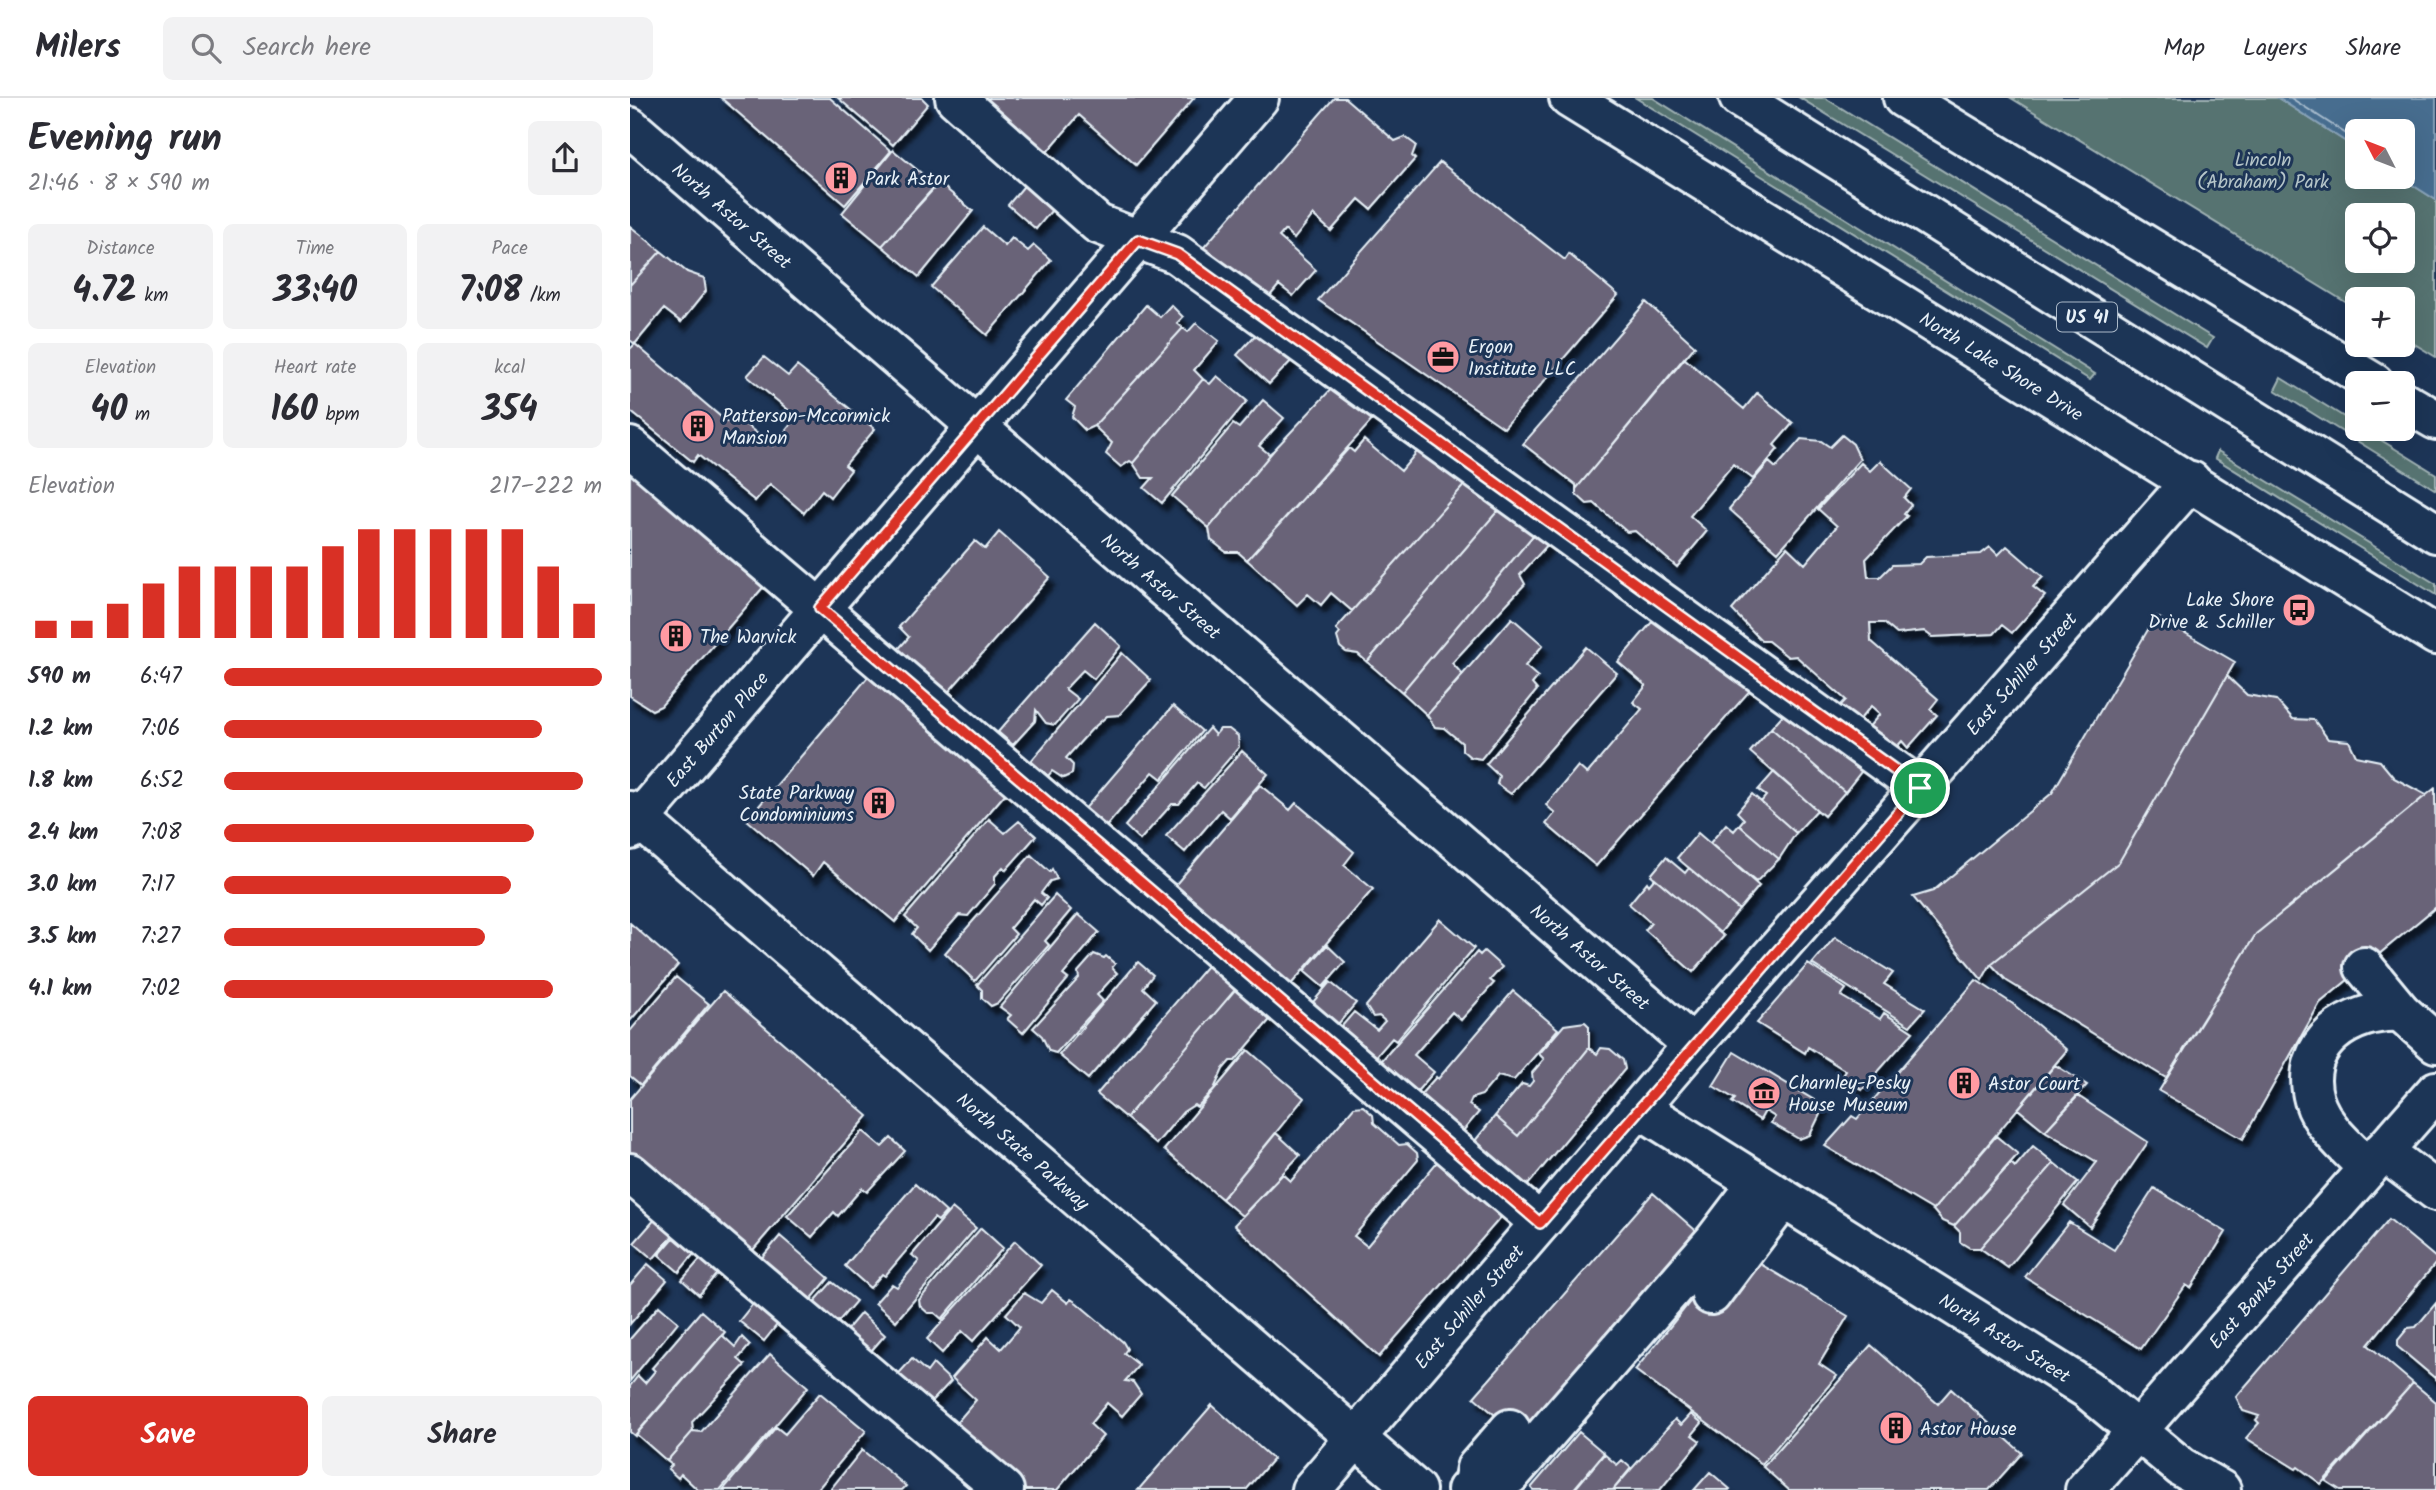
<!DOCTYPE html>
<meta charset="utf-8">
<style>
:root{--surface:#fff;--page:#f2f2f3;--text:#2b2b33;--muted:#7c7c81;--line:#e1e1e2;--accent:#d93025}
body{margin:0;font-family:Kalam,sans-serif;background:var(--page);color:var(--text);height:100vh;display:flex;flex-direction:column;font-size:26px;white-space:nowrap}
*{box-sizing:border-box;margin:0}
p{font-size:23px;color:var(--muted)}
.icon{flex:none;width:38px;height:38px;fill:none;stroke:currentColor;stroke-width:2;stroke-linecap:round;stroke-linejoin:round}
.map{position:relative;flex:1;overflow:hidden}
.sheet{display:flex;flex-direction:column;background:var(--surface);width:630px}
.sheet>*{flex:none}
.needle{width:46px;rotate:312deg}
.tools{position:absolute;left:1715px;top:21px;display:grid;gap:14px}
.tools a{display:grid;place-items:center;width:70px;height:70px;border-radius:10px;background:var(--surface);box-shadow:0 7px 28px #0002;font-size:35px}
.pin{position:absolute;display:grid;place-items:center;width:60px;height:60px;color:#fff;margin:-30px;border:4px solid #fff;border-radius:50%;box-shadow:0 2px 7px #0007}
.round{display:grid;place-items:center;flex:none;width:74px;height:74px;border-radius:10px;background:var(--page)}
.summary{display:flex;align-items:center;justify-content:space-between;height:119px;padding:0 28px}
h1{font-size:38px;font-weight:600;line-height:52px}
.figures{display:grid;grid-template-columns:repeat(3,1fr);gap:10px;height:119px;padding:7px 28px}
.figures div{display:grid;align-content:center;border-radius:10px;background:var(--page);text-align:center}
.figures b{font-size:35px;font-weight:600}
.figures small{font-size:19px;font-weight:400}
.figures p{font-size:19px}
.chart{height:196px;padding:14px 28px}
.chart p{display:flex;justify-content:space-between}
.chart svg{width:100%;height:126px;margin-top:7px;stroke:var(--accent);stroke-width:6}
.button{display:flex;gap:14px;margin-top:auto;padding:14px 28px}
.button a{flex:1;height:80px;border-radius:10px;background:var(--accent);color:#fff;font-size:28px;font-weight:600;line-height:80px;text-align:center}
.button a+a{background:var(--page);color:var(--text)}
ul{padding:0 28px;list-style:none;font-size:23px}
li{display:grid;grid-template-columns:112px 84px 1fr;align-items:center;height:52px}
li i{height:18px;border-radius:9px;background:var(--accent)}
header{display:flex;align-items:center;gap:42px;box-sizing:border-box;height:98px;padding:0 35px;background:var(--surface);border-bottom:2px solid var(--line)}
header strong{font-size:33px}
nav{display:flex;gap:38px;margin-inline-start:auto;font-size:24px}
.search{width:490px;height:63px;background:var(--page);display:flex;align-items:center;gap:18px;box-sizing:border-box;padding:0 24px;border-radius:10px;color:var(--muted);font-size:26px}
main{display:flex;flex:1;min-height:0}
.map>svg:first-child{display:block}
</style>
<header>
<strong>Milers</strong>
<div class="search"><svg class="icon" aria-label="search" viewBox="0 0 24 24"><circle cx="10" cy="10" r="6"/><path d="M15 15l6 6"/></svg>Search here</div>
<nav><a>Map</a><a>Layers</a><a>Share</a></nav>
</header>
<main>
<section class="sheet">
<div class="summary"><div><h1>Evening run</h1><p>21:46 · 8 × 590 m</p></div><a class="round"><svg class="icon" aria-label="share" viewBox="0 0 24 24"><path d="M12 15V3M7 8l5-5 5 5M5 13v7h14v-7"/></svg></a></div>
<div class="figures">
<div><p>Distance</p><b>4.72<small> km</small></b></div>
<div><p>Time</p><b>33:40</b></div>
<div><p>Pace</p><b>7:08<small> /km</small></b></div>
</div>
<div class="figures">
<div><p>Elevation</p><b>40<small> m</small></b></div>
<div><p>Heart rate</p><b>160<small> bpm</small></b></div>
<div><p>kcal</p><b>354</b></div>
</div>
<div class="chart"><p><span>Elevation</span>217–222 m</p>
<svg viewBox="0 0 160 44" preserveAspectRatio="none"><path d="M5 44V38M15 44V38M25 44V32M35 44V25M45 44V19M55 44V19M65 44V19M75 44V19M85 44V12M95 44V6M105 44V6M115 44V6M125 44V6M135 44V6M145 44V19M155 44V32"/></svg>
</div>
<ul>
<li><b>590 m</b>6:47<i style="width:100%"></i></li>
<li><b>1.2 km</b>7:06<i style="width:84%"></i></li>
<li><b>1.8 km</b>6:52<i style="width:95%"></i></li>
<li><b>2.4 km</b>7:08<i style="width:82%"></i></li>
<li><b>3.0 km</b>7:17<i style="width:76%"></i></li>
<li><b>3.5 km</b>7:27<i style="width:69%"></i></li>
<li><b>4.1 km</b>7:02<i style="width:87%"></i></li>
</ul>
<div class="button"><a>Save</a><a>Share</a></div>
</section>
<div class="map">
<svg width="1806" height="1392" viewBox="0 0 1806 1392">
<defs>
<filter id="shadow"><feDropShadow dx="4.5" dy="8" stdDeviation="2" flood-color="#0009"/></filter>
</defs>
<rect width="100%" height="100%" fill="#1d3557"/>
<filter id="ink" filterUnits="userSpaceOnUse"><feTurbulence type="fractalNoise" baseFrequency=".0143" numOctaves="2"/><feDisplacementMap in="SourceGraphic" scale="14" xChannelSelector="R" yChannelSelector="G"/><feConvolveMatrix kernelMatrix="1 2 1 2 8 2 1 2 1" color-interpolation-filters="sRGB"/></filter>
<g filter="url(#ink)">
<path fill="#577371" stroke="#a0b2b4" stroke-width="2" fill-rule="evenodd" d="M1006,0H1023L1465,276L1460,282Z
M1170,0H1195L1583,240L1577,250Z
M1381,0H1648L1727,51V79H1770L1806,102V259L1773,239V201H1727V211ZM1727,117H1773V163H1727Z
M1651,280L1727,327V331H1733L1806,376V392L1645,292Z
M1588,353L1806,486V497L1585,360Z"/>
<path fill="#476d8f" stroke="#87a2b9" stroke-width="2" d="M1648,0H1806V102L1770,79H1773V33H1727V51Z"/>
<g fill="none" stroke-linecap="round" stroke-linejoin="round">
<path stroke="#a8bcce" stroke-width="2" d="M1661,0L1727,43"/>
</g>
<path fill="#696478" stroke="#e8f1f8" stroke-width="2" filter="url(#shadow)" d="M91,0H200L261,53L215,107Z
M208,0H292L298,6L263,47Z
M338,0H564L506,67L449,17L410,62Z
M704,0H715L765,43L775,39L786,47L782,58L785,61L741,111L729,101L701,133L683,117L664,141L655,132L649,139L686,172L663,198L649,187L630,210L568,156Z
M263,52L306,87L252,148L212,115Z
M810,64L935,162L939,156L988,197L874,330L688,202Z
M398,83L427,106L406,131L378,107Z
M309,85L343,113L289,179L252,148Z
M0,128L31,153L0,187Z
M353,129L375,148L382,140L398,153L404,147L421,162L357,237L301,189Z
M31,153L57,174L74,180L76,193L51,224L34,211L5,246L0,242V187Z
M1016,204L1065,248L946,391V387L893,346Z
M516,207L530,219L541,207L553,219L547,225L553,230L464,328L455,332L442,319L445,309L436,302Z
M566,225L589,243L564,272L573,281L503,365L500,363L491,369L476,356L482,345L464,328L553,230L558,234Z
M628,234L665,259L639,286L607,257Z
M5,246L97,324L106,319L143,348L167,319L117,278L134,259L158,278L167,268L245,331L215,367L221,372L200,399L192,392L174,415L140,386L125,403L68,357L63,364L0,313V251Z
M1054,260L1114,311L1127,295L1163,325L1144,347L1148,351L1123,381L1103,366L1060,418L1077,433L1047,469L1005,433L997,434L964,405L957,406L946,396V391Z
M587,278L617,303L532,405L514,390L523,380H513L503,365L573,281L580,286Z
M703,289L745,319L617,462L608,454H596L581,442L579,430L644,352Z
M633,302L654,320L629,348L639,356L644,352L579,430L542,398L603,326L609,330Z
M1212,337L1223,346L1230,361L1148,454L1099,411L1139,364L1146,370L1171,341L1191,343L1200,349Z
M734,342L771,373L790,350L837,384L722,513L701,495L691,507L678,496L667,507L617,462L719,350L724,354Z
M0,360L142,479L31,608L22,612L0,598Z
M1250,363L1281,391L1274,400L1281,407L1274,416L1277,418L1236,461L1238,479H1250L1262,467L1289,466L1296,459L1351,456L1360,449L1368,457L1377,448L1413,479L1403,489L1415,498L1382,535L1372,527L1364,536L1302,539L1294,533L1267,536L1254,525H1240L1241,543L1308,601L1300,611L1307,617L1278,650L1272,643L1262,654L1236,632L1250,616L1241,608L1226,626L1208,610L1216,602L1166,558L1158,559L1138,543H1132L1102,512L1157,449L1175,466L1207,428L1188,411L1231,365L1240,373Z
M837,384L872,408L737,564L728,556L716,554L710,549L707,539L710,535L706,531Z
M872,408L906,434L772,594L737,564Z
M369,434L420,479L314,599L265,555L279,539L269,529L345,443L355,451Z
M906,434L920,444L890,477L895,486L822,565L833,577L797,617L772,594Z
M1027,518L1123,589L966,768L916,726L925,715L916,707L948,668L957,676L1012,611L1003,604L1016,588L988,564Z
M1526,518L1605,564L1489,764L1361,866L1352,882L1283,799L1303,793L1422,695Z
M882,520L913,547L895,568L908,579L902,586L907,592L851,661L840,659L832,652V645L814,630L805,629L797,617Z
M465,524L491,548L464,581L453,572L435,591L448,601L425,627L416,625L406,612L405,623L383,647L368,634Z
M956,549L987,575L881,696L867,686L869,678L856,666Z
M492,555L521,582L489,617L477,618L461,632L436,660L443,667L442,676L433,680L422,673L418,678L401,663Z
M244,572L382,688L265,824L193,764L183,778L117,722Z
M1597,578L1617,597L1646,602L1663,621L1684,622L1698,641L1719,643L1726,658L1750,663L1764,680L1796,697L1626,836L1536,980L1377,883L1361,866L1489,764Z
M543,608L572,633L532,681L523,674L474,731L453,713Z
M1156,613L1234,670L1215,694L1141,630Z
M579,630L585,637L590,631H599L608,638L609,649L574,690L567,685L549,706H542L510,742L495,728Z
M1141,630L1215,694L1194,718L1120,654Z
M612,653L638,676L600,720L591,712L555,754L536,738Z
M1144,674L1187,712L1166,735L1131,704L1136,698L1128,692Z
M630,687L660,712L666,705L724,754L714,767L743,791L657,891L541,792Z
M1805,690L1806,809L1690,905L1613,1041L1529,993L1626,836Z
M1122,696L1166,735L1149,761L1109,727L1114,721L1107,714Z
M359,721L375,735L389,723L406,738L376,772L373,769L365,778V786L338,818L329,817L298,852L282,836L287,830L275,819Z
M1096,726L1104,733L1109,727L1149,761L1126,784L1080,745Z
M1068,735L1129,788L1109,812L1047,760Z
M401,757L420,774L422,771L427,781L420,783L411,795L417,800L411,807L404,801L380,830L386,836L345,883L315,855Z
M1036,759L1055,775L1059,770L1109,812L1090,835L1021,777Z
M1025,780L1094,838L1063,874L1015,832L1021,825L999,806L1017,784L1019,787Z
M425,797L441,812L415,843L419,847L368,905L361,908L352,900V892L347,887Z
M448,816L469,834L433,877L438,881L393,935L377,921L381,917L370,909Z
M810,821L844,850L766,943L762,940L744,961L705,936L724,914L747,932L755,923L749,918L743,919L736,908Z
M0,825L48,867L0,923Z
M1205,839L1263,875L1254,886L1295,911L1280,928L1182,866Z
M697,847L715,864L693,889L674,873Z
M854,853L872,869L860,882L864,885L831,922L822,914L784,957L804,974L782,999L746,969L847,854L850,857Z
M464,856L474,860L476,858L485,866L482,870L487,875L467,897L473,903L426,955L419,953L412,938L403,930L449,880L448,874Z
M582,862L610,886L496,1020L467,996Z
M508,864L523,877L513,890L526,902L458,981L429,957Z
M1178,866L1216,891L1211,898L1250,921L1254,915L1283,934L1232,992L1212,979L1216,973L1178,949L1175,955L1127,925Z
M46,879L79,906L11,987L0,978V933Z
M1346,882L1383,906L1437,952L1303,1112L1195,1048L1222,1018L1227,1021Z
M700,884L726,905L703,932L677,911Z
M610,886L643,918L605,963H600L593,971L584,991L567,1009L564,1007L553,1014L526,1046L496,1020Z
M93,893L238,1018L117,1159L0,1059V1001Z
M883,893L928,931L884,982L868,978L852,997L842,1000L839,1007L849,1014L827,1040L784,1004L806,979L808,981Z
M955,924L959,928V950L888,1038L865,1018L892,986L899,988L903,983L902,975L914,961L909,956L934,927Z
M959,950L967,956L971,950L980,951L993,962L995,971L892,1094L840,1049L865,1018L888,1038Z
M618,952L674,1000L592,1101L534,1052Z
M1104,954L1194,1008L1180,1037L1169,1041L1141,1025L1145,1019L1135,1013L1130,1022L1102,1004L1105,1001L1083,988Z
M1425,967L1457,987L1415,1033L1388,1011Z
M1448,998L1518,1044L1460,1129L1434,1107L1467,1064L1415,1033Z
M733,1008L743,1017L744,1025L769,1047L777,1046L787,1055L788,1062L724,1138L737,1148L807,1064L817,1060L878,1111L749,1259L604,1127L653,1076L661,1083L724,1009Z
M233,1033L252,1049L261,1040L275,1053L237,1094L232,1090L208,1118L204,1114L182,1139L157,1118Z
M646,1035L670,1057L612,1118L592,1101Z
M1366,1038L1388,1056L1324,1128L1312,1123L1303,1112Z
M1403,1048L1424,1065L1350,1150H1340L1330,1144V1134L1324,1128L1381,1065L1385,1069Z
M1424,1065L1448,1084L1378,1170L1350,1150Z
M285,1086L316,1114L308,1123L304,1120L255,1178L252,1176L240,1190L215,1168Z
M1524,1090L1596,1134L1561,1190L1556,1187L1511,1251L1395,1179L1439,1124L1484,1152Z
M1023,1095L1072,1138L894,1342L844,1299Z
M322,1110L346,1130L266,1223L245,1205L262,1186L267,1189L289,1163L282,1157Z
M27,1119L45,1135L23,1161L4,1145Z
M1759,1121L1806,1160V1165L1738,1247L1783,1285L1691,1386L1668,1369L1666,1371L1616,1340L1629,1325L1626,1322L1629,1318L1613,1313L1606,1299Z
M351,1130L373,1150L312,1221L305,1215H298L290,1208L289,1202Z
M48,1135L67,1152L49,1174L29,1157Z
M150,1138L199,1180L174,1210L125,1168Z
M385,1143L411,1167L343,1243L332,1233L312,1255L297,1241Z
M74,1157L90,1172L69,1197L52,1182Z
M1127,1164L1218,1218L1189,1266L1207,1278L1132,1366L1005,1272L1071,1190Z
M18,1166L37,1182L0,1226V1187Z
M202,1184L226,1203L202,1231L178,1211Z
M422,1192L438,1205L441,1201L447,1205L493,1244L497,1251L494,1255L509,1267L495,1283L503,1284L511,1296L492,1318L477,1305L460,1326L473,1338L427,1392H396L323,1329L346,1302L322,1280L358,1239L371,1251L390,1229L376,1216L394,1195L411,1205Z
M126,1202L150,1223L134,1243L109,1223Z
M1806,1205V1281L1768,1249V1242L1778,1230L1786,1229Z
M29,1208L48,1224L0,1283V1241Z
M71,1213L95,1234L5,1338L0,1334V1288L8,1278L15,1285L25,1273L22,1270Z
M231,1215L255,1237L234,1261L209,1241Z
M92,1237L105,1249L112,1239L120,1247L108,1261L115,1267L62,1324L63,1333L37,1363L6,1336Z
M1241,1247L1308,1306L1321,1291L1392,1355L1359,1392H1159L1133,1369Z
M140,1256L178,1289L90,1392H68L51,1376L48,1380L38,1371L42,1367L37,1363L63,1333L71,1334Z
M282,1261L297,1274L303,1266L321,1283L293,1313L261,1284Z
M1783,1285L1806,1304V1392H1710L1696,1383Z
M190,1295L236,1333L187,1392H93L146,1329L155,1336Z
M582,1307L643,1361L616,1392H508Z
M1061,1316L1072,1325L1062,1337L1070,1343L1030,1392H983L1045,1321L1051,1327Z
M949,1334L974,1355L943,1392H903L901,1390Z
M232,1352L276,1388L272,1392H200Z
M974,1356L987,1367L992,1362L1001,1370L983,1392H944Z
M1080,1374L1100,1391L1099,1392H1064Z"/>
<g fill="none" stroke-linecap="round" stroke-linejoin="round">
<defs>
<g id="minor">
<path d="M325,0L468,126L547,156L1290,690"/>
<path id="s1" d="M0,29L1063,947"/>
<path d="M0,349L910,1125"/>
<path id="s2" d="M0,713L786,1392"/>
<path id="s3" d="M0,732L629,0"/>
<path d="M1734,869L1771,914L1806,945"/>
<path id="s4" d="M1009,1010L1457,1291L1551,1369L1591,1392"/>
<path d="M1753,1053L1806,1093"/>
<path d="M1738,1070C1719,1051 1692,1029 1684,1002C1668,945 1721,911 1771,914"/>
<path d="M0,1075L374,1392"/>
<path d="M1081,1197L1153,1101"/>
<path d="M843,1386H860L880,1377L1084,1143L1128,1085"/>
<path id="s5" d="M681,1392L1063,947L1561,383"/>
<path d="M837,1392L843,1386L846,1370L880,1331"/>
<path id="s6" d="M1455,1392L1806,993"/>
</g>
<g id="major">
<path id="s7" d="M939,0L1806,537"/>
</g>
<path id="highway" d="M1109,0L1806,435
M1273,0L1744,285
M1773,303L1806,322"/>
</defs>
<use href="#minor" stroke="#e8f1f8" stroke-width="44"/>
<use href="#major" stroke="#e8f1f8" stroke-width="44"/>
<use href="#highway" stroke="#e8f1f8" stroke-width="44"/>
<use href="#minor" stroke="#1d3557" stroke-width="38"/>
<use href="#major" stroke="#1d3557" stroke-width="38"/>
<use href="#highway" stroke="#1d3557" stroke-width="38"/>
</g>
</g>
<g fill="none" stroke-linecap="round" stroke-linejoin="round" filter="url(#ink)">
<defs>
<path id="route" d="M508,142L547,156L1290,690L910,1125L190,510Z"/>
</defs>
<use href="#route" stroke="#fff" stroke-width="14"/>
<use href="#route" stroke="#d93025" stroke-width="9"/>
</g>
<defs>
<symbol id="building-disc" viewBox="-11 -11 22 22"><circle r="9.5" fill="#ff9aa2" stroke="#1d3557"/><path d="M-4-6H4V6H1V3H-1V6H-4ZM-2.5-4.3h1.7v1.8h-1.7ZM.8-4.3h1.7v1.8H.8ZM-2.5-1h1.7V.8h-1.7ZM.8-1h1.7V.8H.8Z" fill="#111"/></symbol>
<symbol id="office-disc" viewBox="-11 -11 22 22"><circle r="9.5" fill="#ff9aa2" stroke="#1d3557"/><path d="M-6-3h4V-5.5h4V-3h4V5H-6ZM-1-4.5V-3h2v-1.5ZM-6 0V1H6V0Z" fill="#111"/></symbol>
<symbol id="bus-disc" viewBox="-11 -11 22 22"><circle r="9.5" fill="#ff9aa2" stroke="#1d3557"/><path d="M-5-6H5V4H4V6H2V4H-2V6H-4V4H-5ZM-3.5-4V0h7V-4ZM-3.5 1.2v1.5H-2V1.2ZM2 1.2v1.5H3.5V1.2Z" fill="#111"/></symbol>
<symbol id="museum-disc" viewBox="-11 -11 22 22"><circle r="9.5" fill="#ff9aa2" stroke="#1d3557"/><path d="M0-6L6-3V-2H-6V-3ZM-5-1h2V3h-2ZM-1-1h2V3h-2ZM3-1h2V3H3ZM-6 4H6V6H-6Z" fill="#111"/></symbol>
</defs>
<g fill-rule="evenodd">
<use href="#building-disc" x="192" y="61" width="38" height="38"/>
<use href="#office-disc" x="794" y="240" width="38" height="38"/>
<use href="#building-disc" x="49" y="309" width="38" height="38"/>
<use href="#bus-disc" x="1650" y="493" width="38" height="38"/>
<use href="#building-disc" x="27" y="519" width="38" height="38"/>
<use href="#building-disc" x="230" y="686" width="38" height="38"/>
<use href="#building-disc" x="1315" y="966" width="38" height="38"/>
<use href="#museum-disc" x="1115" y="976" width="38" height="38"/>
<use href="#building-disc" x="1247" y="1311" width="38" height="38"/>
</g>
<g text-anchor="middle" stroke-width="6" stroke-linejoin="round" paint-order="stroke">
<rect fill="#1d3557" stroke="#abb9c8" stroke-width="2" x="1427" y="204.5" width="60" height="29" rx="5"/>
<g font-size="18" font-weight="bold" fill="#e8f1f8">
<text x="1457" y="225">US 41</text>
</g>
<g font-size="19" fill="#b5c5c9" stroke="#1d3557">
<text x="1633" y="68">Lincoln<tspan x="1633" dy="22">(Abraham) Park</tspan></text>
</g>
<g font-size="19" fill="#e8f1f8" stroke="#1d3557" text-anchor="start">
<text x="235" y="87">Park Astor</text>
<text x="838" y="255">Ergon<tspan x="838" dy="22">Institute LLC</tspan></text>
<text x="92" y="324">Patterson-Mccormick<tspan x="92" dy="22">Mansion</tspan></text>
<text x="1644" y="508" text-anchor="end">Lake Shore<tspan x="1644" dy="22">Drive &amp; Schiller</tspan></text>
<text x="70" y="545">The Warvick</text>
<text x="224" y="701" text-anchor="end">State Parkway<tspan x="224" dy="22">Condominiums</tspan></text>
<text x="1158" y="991">Charnley-Pesky<tspan x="1158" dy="22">House Museum</tspan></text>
<text x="1358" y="992">Astor Court</text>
<text x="1290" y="1337">Astor House</text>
</g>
<g font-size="19" fill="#e8f1f8" stroke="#1d3557">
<text dy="7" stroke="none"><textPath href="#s1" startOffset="135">North Astor Street</textPath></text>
<text dy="7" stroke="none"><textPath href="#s7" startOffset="509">North Lake Shore Drive</textPath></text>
<text dy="7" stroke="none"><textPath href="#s1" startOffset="702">North Astor Street</textPath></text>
<text dy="7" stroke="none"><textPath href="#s5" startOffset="1082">East Schiller Street</textPath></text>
<text dy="7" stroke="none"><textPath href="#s3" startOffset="133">East Burton Place</textPath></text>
<text dy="7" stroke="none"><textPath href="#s1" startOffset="1269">North Astor Street</textPath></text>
<text dy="7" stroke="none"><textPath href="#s2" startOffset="520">North State Parkway</textPath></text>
<text dy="7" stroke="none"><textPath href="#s6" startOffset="266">East Banks Street</textPath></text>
<text dy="7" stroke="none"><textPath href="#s5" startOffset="242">East Schiller Street</textPath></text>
<text dy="7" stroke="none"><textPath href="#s4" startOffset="432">North Astor Street</textPath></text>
</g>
</g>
</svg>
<div class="tools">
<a><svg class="needle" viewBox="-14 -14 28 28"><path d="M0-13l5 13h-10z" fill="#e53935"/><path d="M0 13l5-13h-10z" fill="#7c7c81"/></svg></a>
<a><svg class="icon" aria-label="locate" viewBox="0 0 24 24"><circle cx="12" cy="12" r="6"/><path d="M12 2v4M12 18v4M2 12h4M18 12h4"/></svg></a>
<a>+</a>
<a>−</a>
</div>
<div class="pin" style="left:1290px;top:690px;background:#1e9e55"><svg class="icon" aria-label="arrive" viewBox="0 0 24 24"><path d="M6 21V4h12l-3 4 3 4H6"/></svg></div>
</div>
</main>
